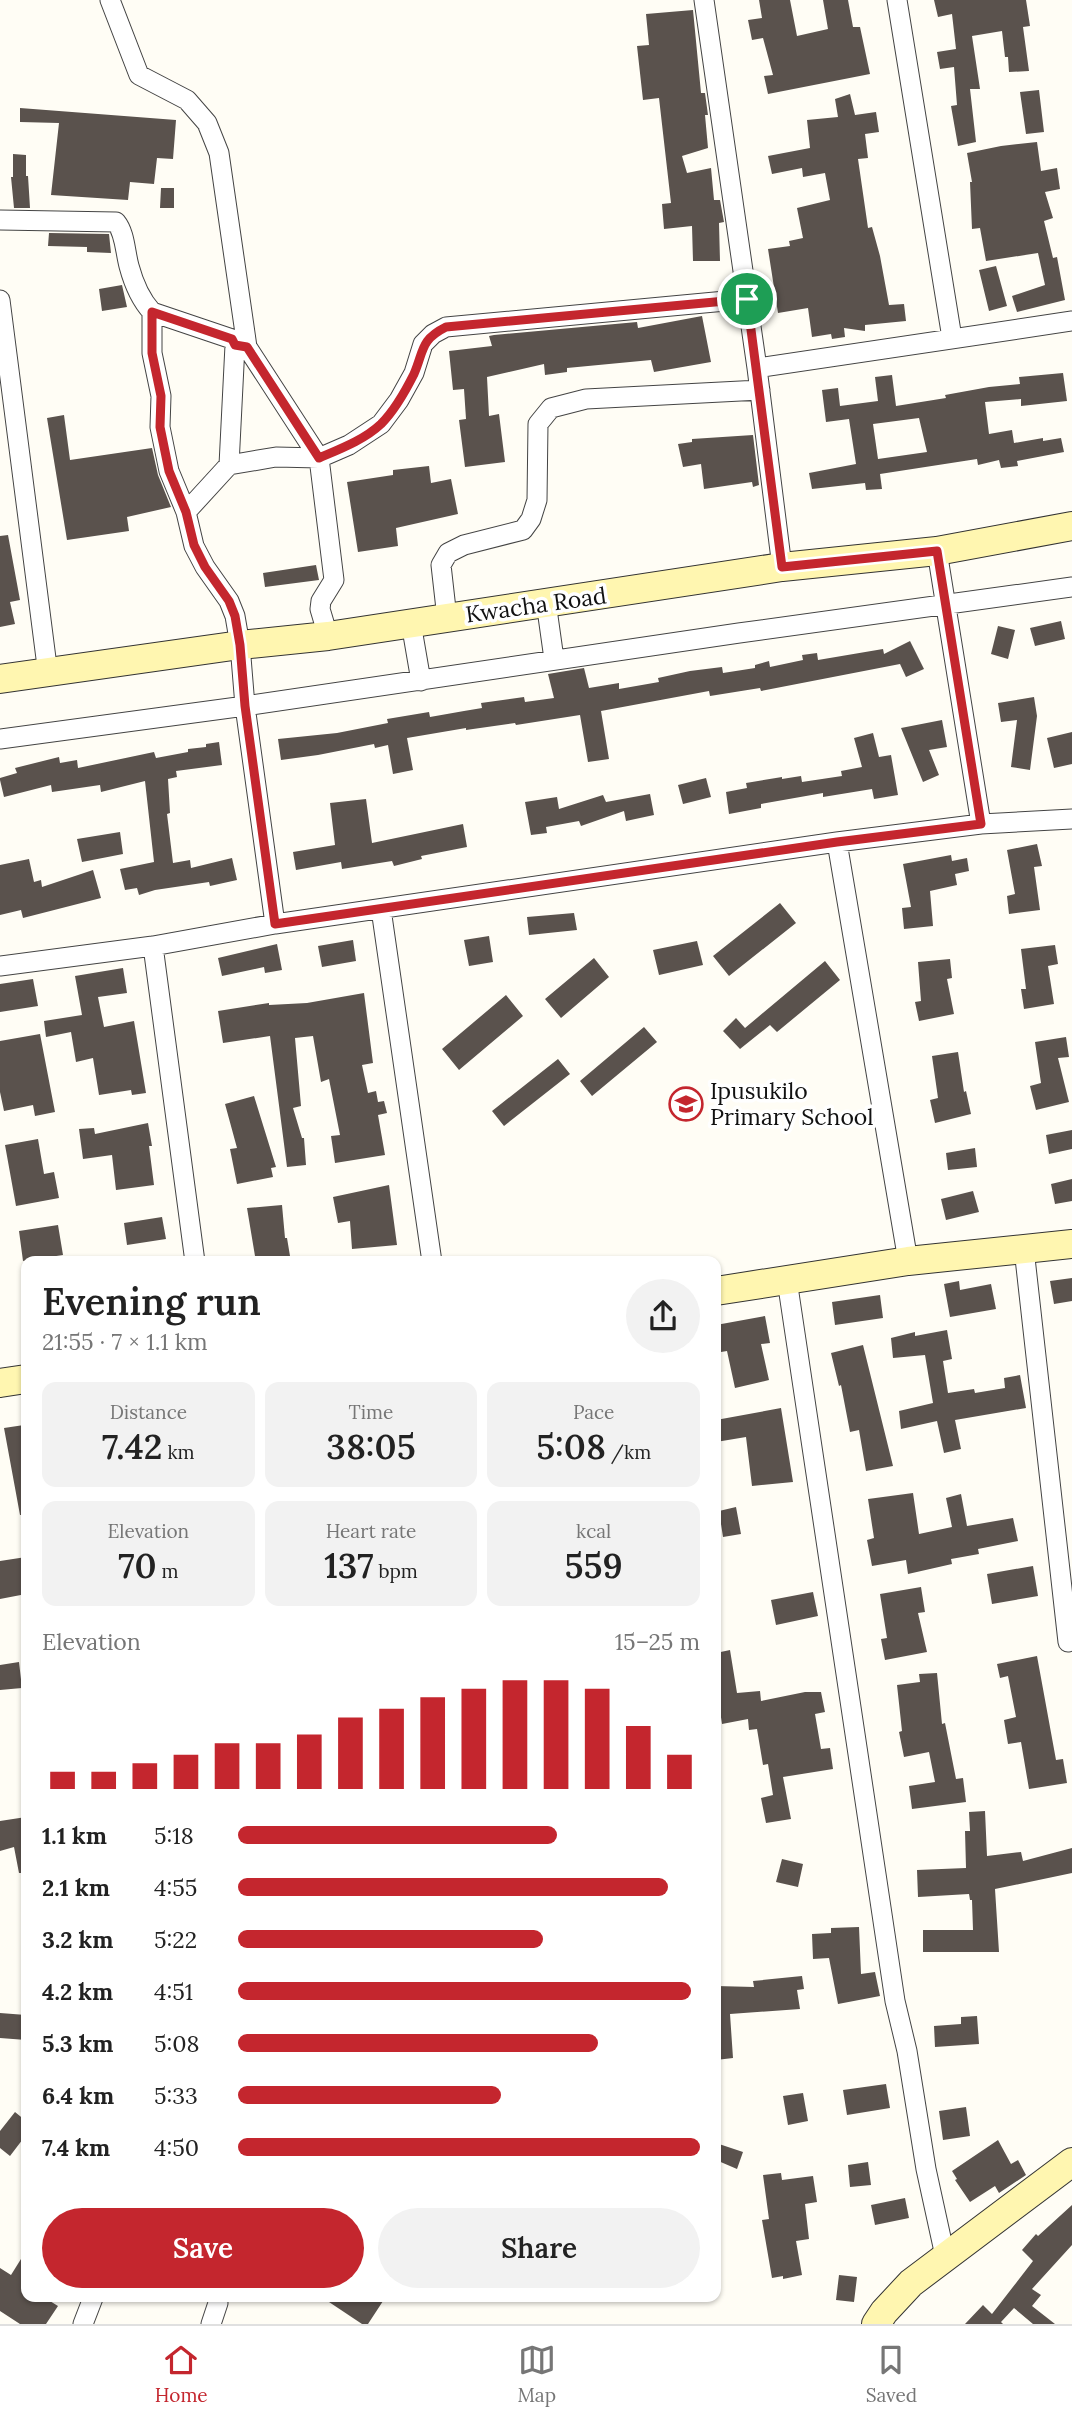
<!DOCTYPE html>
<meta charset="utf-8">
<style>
:root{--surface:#fff;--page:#f2f2f2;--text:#222;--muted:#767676;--line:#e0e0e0;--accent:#c4262e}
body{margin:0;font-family:Lora,serif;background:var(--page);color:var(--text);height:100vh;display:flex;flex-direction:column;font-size:26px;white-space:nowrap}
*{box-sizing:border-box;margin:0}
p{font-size:23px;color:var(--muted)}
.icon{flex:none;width:38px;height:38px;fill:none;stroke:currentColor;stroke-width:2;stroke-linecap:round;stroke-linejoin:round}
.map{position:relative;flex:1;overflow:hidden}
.side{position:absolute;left:21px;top:1256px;width:700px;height:1046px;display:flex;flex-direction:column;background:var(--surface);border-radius:14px;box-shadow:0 2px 5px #0004}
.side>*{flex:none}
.pin{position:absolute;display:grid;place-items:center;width:60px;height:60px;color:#fff;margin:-30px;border:4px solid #fff;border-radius:50%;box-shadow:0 2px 7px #0007}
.round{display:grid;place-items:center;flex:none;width:74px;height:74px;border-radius:37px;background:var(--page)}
.overview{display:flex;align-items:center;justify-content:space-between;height:119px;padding:0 21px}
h1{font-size:38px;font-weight:600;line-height:52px}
.metrics{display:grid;grid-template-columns:repeat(3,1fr);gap:10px;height:119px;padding:7px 21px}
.metrics div{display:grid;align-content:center;border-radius:14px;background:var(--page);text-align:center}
.metrics b{font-size:35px;font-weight:600}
.metrics small{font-size:19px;font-weight:400}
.metrics p{font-size:19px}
.chart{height:196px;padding:14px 21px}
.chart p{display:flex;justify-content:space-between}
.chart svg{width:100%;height:126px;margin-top:7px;stroke:var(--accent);stroke-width:6}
.cta{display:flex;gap:14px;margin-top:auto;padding:14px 21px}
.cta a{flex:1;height:80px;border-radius:42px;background:var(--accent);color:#fff;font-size:28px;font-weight:600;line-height:80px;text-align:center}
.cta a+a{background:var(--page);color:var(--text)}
ul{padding:0 21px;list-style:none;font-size:23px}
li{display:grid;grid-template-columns:112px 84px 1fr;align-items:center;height:52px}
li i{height:18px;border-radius:9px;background:var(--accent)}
.dock{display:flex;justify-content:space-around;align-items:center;height:98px;border-top:2px solid var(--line);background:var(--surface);font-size:19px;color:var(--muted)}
.dock a{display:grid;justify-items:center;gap:4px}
.dock .current{color:var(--accent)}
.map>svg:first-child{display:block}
</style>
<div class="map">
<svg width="1072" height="2324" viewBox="0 0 1072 2324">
<rect width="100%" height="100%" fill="#fffdf5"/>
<path fill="#5a524d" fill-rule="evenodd" d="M759,0H790L797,36L828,29L823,0H848L853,27H860L870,74L768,94L764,76L773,75L763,38L752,40L748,20L762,18Z
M934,0H1026L1030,26L1023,27L1029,71L1009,72L1008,57H1005L1002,31L972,36L980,89H970L976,142L958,146L951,106L957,105L954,67L940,69L937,52L956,49L952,14L938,17Z
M693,10L701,93H705L708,115H705L708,148L682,156L687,173L711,168L714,200H720L724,222L719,223L720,261H693L692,226L664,229L662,204L671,203L659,98L643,100L637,46L649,45L646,14Z
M1039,90L1044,132L1026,134L1020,92Z
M850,94L855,115L876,112L879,132L865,134L868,158L858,159L868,228L872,227L880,256L889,305L904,304L906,321L865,325V331L844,328L845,337L832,339L831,334L812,337L808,308L778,313L768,249L790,246L789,241L803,238L797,208L830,200L825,173L803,177L802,168L772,174L768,156L810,148L807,120L838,117L835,99Z
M20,108L176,120L173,159L157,158L154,184L130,182L128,200L51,195L59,123L20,122Z
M1037,142L1041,171L1057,168L1060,189L1045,192L1053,218L1044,221L1053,258L1057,257L1065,300L1017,312L1012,296L1045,285L1038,253L986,261L980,228L972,229L970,182H972L967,153L1001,146Z
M13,154L26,155V176H28L30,208H14L11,177H13Z
M161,188H174V208H160Z
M49,233L109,234L111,253L87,252V247L48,246Z
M996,266L1007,306L989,311L979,270Z
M122,285L127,307L102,311L99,289Z
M702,316L711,362L654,372L651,360L567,368V372L545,375L544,364L487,377L489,416L499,414L505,462L465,467L459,420L466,419L464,389L453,390L449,351L492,346L489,336L494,335L637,322L638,328Z
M1063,373L1067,401L1021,406V399L985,402L989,434L1012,430L1014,443L1043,438V441L1061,438L1064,452L1017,461L1018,466L1001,468L999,460L978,465L977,459L880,474L882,489L866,490L865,483L812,489L809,473L856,464L849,419L826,422L822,390L838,388L840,406L878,401L875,377L892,375L896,406L946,398L945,395L989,387L1020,384L1019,377ZM919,418L927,452L878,459L873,424Z
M64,415L70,460L152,448L158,475L171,507L127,517L129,531L67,540L47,418Z
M753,435L759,485L753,487L752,482L704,489L701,464L683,467L678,444L692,442V439Z
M429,466L431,483L451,479L458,514L396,528L398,546L358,552L347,482L393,475V470Z
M8,535L20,600L10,602L15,624L0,627V536Z
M316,565L319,580L265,587L263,573Z
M1061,621L1065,639L1035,646L1030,628Z
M998,626L1015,630L1008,659L991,654Z
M910,641L924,669L906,677L900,664L761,691L760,688L710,696L709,691L601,711L609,759L588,762L580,715L516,725L515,723L466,730V728L407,738L413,770L393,774L388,745L375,748L374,744L318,755L281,760L278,739L337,733L388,723L387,719L429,712L430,717L464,711L482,708L481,703L524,697L525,702L554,698L548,674L584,668L589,688L619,683V689L659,682L658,678L690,671L722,667L723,673L755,668V665L769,661L770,667L803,660L802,655L817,653L818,660L883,649L884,654Z
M1034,697L1037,716L1030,770L1011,767L1017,720L1001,722L998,703Z
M942,720L947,747L929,750L939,775L923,782L901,728Z
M1072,732V764L1054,768L1047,738Z
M873,733L879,757L891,755L898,795L874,799L872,789L823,797V793L761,804V808L729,814L726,792L747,788L746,783L782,777V779L801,776L802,782L842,776L841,771L862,767L854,738Z
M219,742L222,765L176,771L177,777L168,779L170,813L167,814L173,863L190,860L191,868L232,858L237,880L210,886L209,882L155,890L139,895L137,888L125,890L120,869L154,862L145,781L101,792L100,785L52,792L51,785L4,797L0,780V778L17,773L15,768L59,757L60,763L77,760L78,768L154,752L156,758L188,752V749L206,747V744Z
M706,778L711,797L683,804L678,785Z
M650,794L654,815L626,821L624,811L581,826L579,821L546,827L547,833L531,835L525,802L557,797L559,809L603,795L606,802Z
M366,799L372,843L463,824L467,847L421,856L422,859L394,866L392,861L342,869L341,862L296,870L293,852L335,845L330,803Z
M120,832L123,854L82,862L77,839Z
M1037,844L1042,866L1034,867L1040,910L1009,914L1007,896L1015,894L1007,850Z
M951,855L952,861L967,858L969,871L955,874L957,885L930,891L933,926L904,929L902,908L911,907L903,864Z
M29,859L34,882L41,880L42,887L93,870L101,898L23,918L21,910L0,915V865Z
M780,903L796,923L729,976L713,956Z
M574,913L577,930L529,935L527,917Z
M489,936L493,962L469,966L464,940Z
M353,940L356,961L322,967L318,946Z
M697,941L703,965L659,975L653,950Z
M277,944L282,970L265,973L264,967L222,976L218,958Z
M1055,945L1058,964L1048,966L1054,1004L1024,1009L1021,989H1026L1021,949Z
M594,958L609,977L561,1018L545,999Z
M950,959L952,978L947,979L954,1014L919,1021L915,1002L921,1001L918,962Z
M825,961L840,980L777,1032L770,1025L740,1049L723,1031L736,1018L745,1028Z
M123,968L127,993L98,997L104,1027L134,1021L146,1093L132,1095L131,1090L99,1095L93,1058L76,1062L71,1032L46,1037L44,1021L82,1015L75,976Z
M33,979L38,1006L0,1012V984Z
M364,993L373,1063L362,1065L368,1093L376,1091L378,1102L384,1101L387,1113L378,1115L385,1155L335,1163L331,1136L340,1135L329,1079L321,1082L313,1036L295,1038L301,1106L293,1108L302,1138H304L306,1165L287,1167L270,1036L223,1043L218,1011L269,1003V1005L307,1003Z
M506,995L523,1016L459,1070L442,1049Z
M644,1027L657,1042L592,1096L580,1081Z
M40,1034L55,1112L35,1116L33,1105L4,1111L0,1092V1041Z
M1066,1037L1069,1057L1058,1058L1069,1102L1036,1110L1030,1086L1041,1083L1035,1042Z
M958,1052L964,1092L966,1091L971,1114L935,1123L930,1100L938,1098L932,1056Z
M558,1059L570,1074L504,1126L492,1111Z
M254,1096L276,1167L271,1168L273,1177L237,1184L230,1149L237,1148L225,1104Z
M148,1123L152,1146H149L154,1185L116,1190L112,1155L83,1159L79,1129L94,1128L95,1134Z
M1072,1130V1149L1049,1154L1046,1135Z
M38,1139L44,1174L54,1172L59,1198L16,1206L5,1145Z
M975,1148L977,1167L948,1170L946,1153Z
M1072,1179V1201L1055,1204L1051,1184Z
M389,1185L397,1245L352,1249L350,1221L338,1223L333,1197Z
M973,1191L979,1212L946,1220L941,1199Z
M282,1205L285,1238H287L291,1262H256L247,1208Z
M162,1217L166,1239L127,1245L124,1223Z
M58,1225L63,1255L23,1261L19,1231Z
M1072,1278V1301L1054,1304L1050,1281Z
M959,1281L960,1290L991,1284L996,1309L950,1317L944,1284Z
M880,1295L883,1318L835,1325L832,1302Z
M765,1316L770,1343L761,1344L769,1380L735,1388L727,1351L721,1352L716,1325Z
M947,1330L952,1359L943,1361L948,1393L974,1389L975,1393L1005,1388L1004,1378L1020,1375L1026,1408L955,1420L961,1449L944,1453L937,1421L901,1429L899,1411L933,1403L925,1355L893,1358L891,1338L915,1332V1336Z
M863,1345L893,1466L866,1471L859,1430L850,1432L841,1385L839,1386L831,1353Z
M781,1408L793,1482L752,1486L746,1437L716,1442V1420Z
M24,1425L26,1515H20L4,1428Z
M913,1493L919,1534L952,1527L946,1498L961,1494L967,1526L1013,1518L1018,1541L978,1549L979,1554L951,1559L952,1564L908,1574L906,1560L872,1566L867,1540L874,1538L868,1499Z
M736,1507L741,1534L723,1537L719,1511Z
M26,1557V1594L0,1599V1561Z
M1033,1566L1038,1596L992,1604L987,1574Z
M921,1587L925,1612L918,1613L927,1652L885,1660L881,1639L887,1638L880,1594Z
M813,1592L818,1616L776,1625L771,1600Z
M730,1650L737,1693L760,1691L761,1701L805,1692H821L825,1712L815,1714L821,1749L830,1748L833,1769L783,1777L791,1819L766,1823L761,1798L773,1795L768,1764L763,1765L757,1729L749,1730L748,1719L722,1724L716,1683V1653Z
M1037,1656L1056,1760L1063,1759L1067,1783L1029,1789L1021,1742L1008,1744L1004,1720L1016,1717L1008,1676L1000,1678L997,1664Z
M19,1662L22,1688L0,1690V1665Z
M937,1673L942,1724L945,1723L956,1779L963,1778L966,1802L912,1809L909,1786L935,1782L929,1752L904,1757L899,1732L902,1731L897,1685L920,1682L919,1674Z
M985,1811L987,1856L1021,1852L1023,1861L1072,1848V1873L995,1889L999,1952H923V1930H973L972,1900H970L969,1894L918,1897L917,1870L966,1868L965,1831H970L969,1812Z
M26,1817V1873H19L14,1847L0,1851V1821Z
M782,1859L803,1864L798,1887L776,1882Z
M859,1927L861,1974L875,1972L880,1996L838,2004L829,1958L813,1959L812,1934L831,1933V1928Z
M802,1976L804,1989L797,1990L800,2009L730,2014L733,2058L716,2060V1986L754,1987L753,1981Z
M0,2013L26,2015V2040L0,2038Z
M977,2016L979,2044L935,2047L934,2026L961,2024V2017Z
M886,2084L890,2108L847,2115L843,2090Z
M803,2093L808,2121L788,2125L783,2096Z
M966,2107L970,2136L943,2140L939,2111Z
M15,2112L26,2121V2135L10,2156L0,2148V2131Z
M998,2140L1011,2164L1018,2160L1026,2175L999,2193L995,2186L970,2202L955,2180L957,2179L952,2171Z
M719,2144L743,2152L737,2169L716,2160Z
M868,2162L871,2185L850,2187L848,2165Z
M781,2173L782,2180L813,2176L817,2202L805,2204L809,2239L796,2241L802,2275L783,2279V2276L772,2278L762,2220L769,2219L763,2175Z
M905,2198L909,2218L875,2225L871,2205Z
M1072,2205V2245L1032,2289L1041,2295L1032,2306L1055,2324H1033L1014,2308L1001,2322L1003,2324H965L983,2305L992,2314L1033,2261L1022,2250L1036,2234L1038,2236Z
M26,2251V2298H45L58,2306L46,2324H20L0,2311V2268L11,2275Z
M839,2275L857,2277L854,2302L836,2300Z
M323,2298H385L368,2324H362Z"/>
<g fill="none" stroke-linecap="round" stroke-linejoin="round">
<defs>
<path id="street" d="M110,0L139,75L187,100L207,123L219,153L247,347L319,458L334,580L321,601L320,609L328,636
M704,0L757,368L782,567
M897,0L952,338
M0,220L116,222C125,233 125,251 129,266C133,281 141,300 152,312L232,339L235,345L229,465
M0,300L48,674
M152,312V353L161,396L160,427L169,471L186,512L194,546L205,567L229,601L235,616L240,645L245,706L275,924
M757,368L1072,321
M186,512L229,465L276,457L319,458L349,445L381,424L399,400L414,373L423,344L433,334L446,327L747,299
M937,551L981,824
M546,602L554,659
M447,618L441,565L448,553L464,545L523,530L531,519L537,500L538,424L551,408L586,399L760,390
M411,623L421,681
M0,739L245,706L739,633L1072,587
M837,842L908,1261
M381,909L432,1262
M153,946L195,1262
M0,966L153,946L275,924L837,842L981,824L1072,819
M1024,1249L1068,1642
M787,1280L895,2001L907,2051L926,2169L945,2256
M83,2324L93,2298
M211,2324L218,2303L217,2298"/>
<path id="secondary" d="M0,679L240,645L328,636L782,567L937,551L1072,526
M716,1291L908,1261L1072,1244
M0,1383L26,1379
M876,2324L884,2312L911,2283L1072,2162"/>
</defs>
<use href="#street" stroke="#444" stroke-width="21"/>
<use href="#secondary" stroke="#333" stroke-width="30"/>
<use href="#street" stroke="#fff" stroke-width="19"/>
<use href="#secondary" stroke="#fff6b0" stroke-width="28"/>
</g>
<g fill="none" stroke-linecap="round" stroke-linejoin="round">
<defs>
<path id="route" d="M747,299L782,567L937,551L981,824L837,842L275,924L245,706L240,645L235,616L229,601L205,567L194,545L186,512L169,471L160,427L161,396L152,353V312L232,339L235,345L247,347L319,458C340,449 364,440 381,424C394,411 406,390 414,374C424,351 420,340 446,327Z"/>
</defs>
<use href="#route" stroke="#fff" stroke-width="14"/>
<use href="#route" stroke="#c4262e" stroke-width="9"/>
</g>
<defs>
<symbol id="school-ring" viewBox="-11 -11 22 22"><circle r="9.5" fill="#fff" stroke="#c4262e" stroke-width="1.5"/><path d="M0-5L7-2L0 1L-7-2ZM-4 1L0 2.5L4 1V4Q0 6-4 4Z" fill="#c4262e"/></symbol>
</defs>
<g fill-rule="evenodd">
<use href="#school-ring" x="667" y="1085" width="38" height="38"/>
</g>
<g text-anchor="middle" stroke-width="7" stroke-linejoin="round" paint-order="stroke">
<g font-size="23" fill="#111" stroke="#fff">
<text transform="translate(536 605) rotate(-8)" y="8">Kwacha Road</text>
</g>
<g font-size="23" fill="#111" stroke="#fff" text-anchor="start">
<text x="710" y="1099">Ipusukilo<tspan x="710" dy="26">Primary School</tspan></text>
</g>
</g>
</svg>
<div class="pin" style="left:747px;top:299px;background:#1e9e55"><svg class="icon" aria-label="arrive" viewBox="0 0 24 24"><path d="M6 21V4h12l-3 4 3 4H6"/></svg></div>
<section class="side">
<div class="overview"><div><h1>Evening run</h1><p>21:55 · 7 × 1.1 km</p></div><a class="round"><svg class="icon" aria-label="share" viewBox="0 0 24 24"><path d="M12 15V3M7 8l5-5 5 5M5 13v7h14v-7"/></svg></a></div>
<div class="metrics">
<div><p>Distance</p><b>7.42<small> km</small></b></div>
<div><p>Time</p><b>38:05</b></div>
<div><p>Pace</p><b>5:08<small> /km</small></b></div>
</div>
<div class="metrics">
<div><p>Elevation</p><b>70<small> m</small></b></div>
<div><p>Heart rate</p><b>137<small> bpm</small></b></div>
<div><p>kcal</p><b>559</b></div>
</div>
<div class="chart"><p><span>Elevation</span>15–25 m</p>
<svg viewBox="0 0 160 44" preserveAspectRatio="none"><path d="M5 44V38M15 44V38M25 44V35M35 44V32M45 44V28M55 44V28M65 44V25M75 44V19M85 44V16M95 44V12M105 44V9M115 44V6M125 44V6M135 44V9M145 44V22M155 44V32"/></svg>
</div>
<ul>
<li><b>1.1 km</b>5:18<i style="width:69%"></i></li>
<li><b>2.1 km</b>4:55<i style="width:93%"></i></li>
<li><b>3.2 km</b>5:22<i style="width:66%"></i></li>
<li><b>4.2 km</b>4:51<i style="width:98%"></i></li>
<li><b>5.3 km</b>5:08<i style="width:78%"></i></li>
<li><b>6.4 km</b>5:33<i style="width:57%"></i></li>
<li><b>7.4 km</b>4:50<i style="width:100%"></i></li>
</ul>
<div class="cta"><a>Save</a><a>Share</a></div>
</section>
</div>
<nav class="dock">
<a class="current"><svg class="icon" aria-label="home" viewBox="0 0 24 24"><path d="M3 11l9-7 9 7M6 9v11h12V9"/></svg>Home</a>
<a><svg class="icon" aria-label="map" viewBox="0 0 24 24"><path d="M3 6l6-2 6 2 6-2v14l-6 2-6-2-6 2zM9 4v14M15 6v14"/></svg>Map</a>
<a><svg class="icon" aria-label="saved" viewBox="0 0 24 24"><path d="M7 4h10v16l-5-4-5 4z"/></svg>Saved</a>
</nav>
